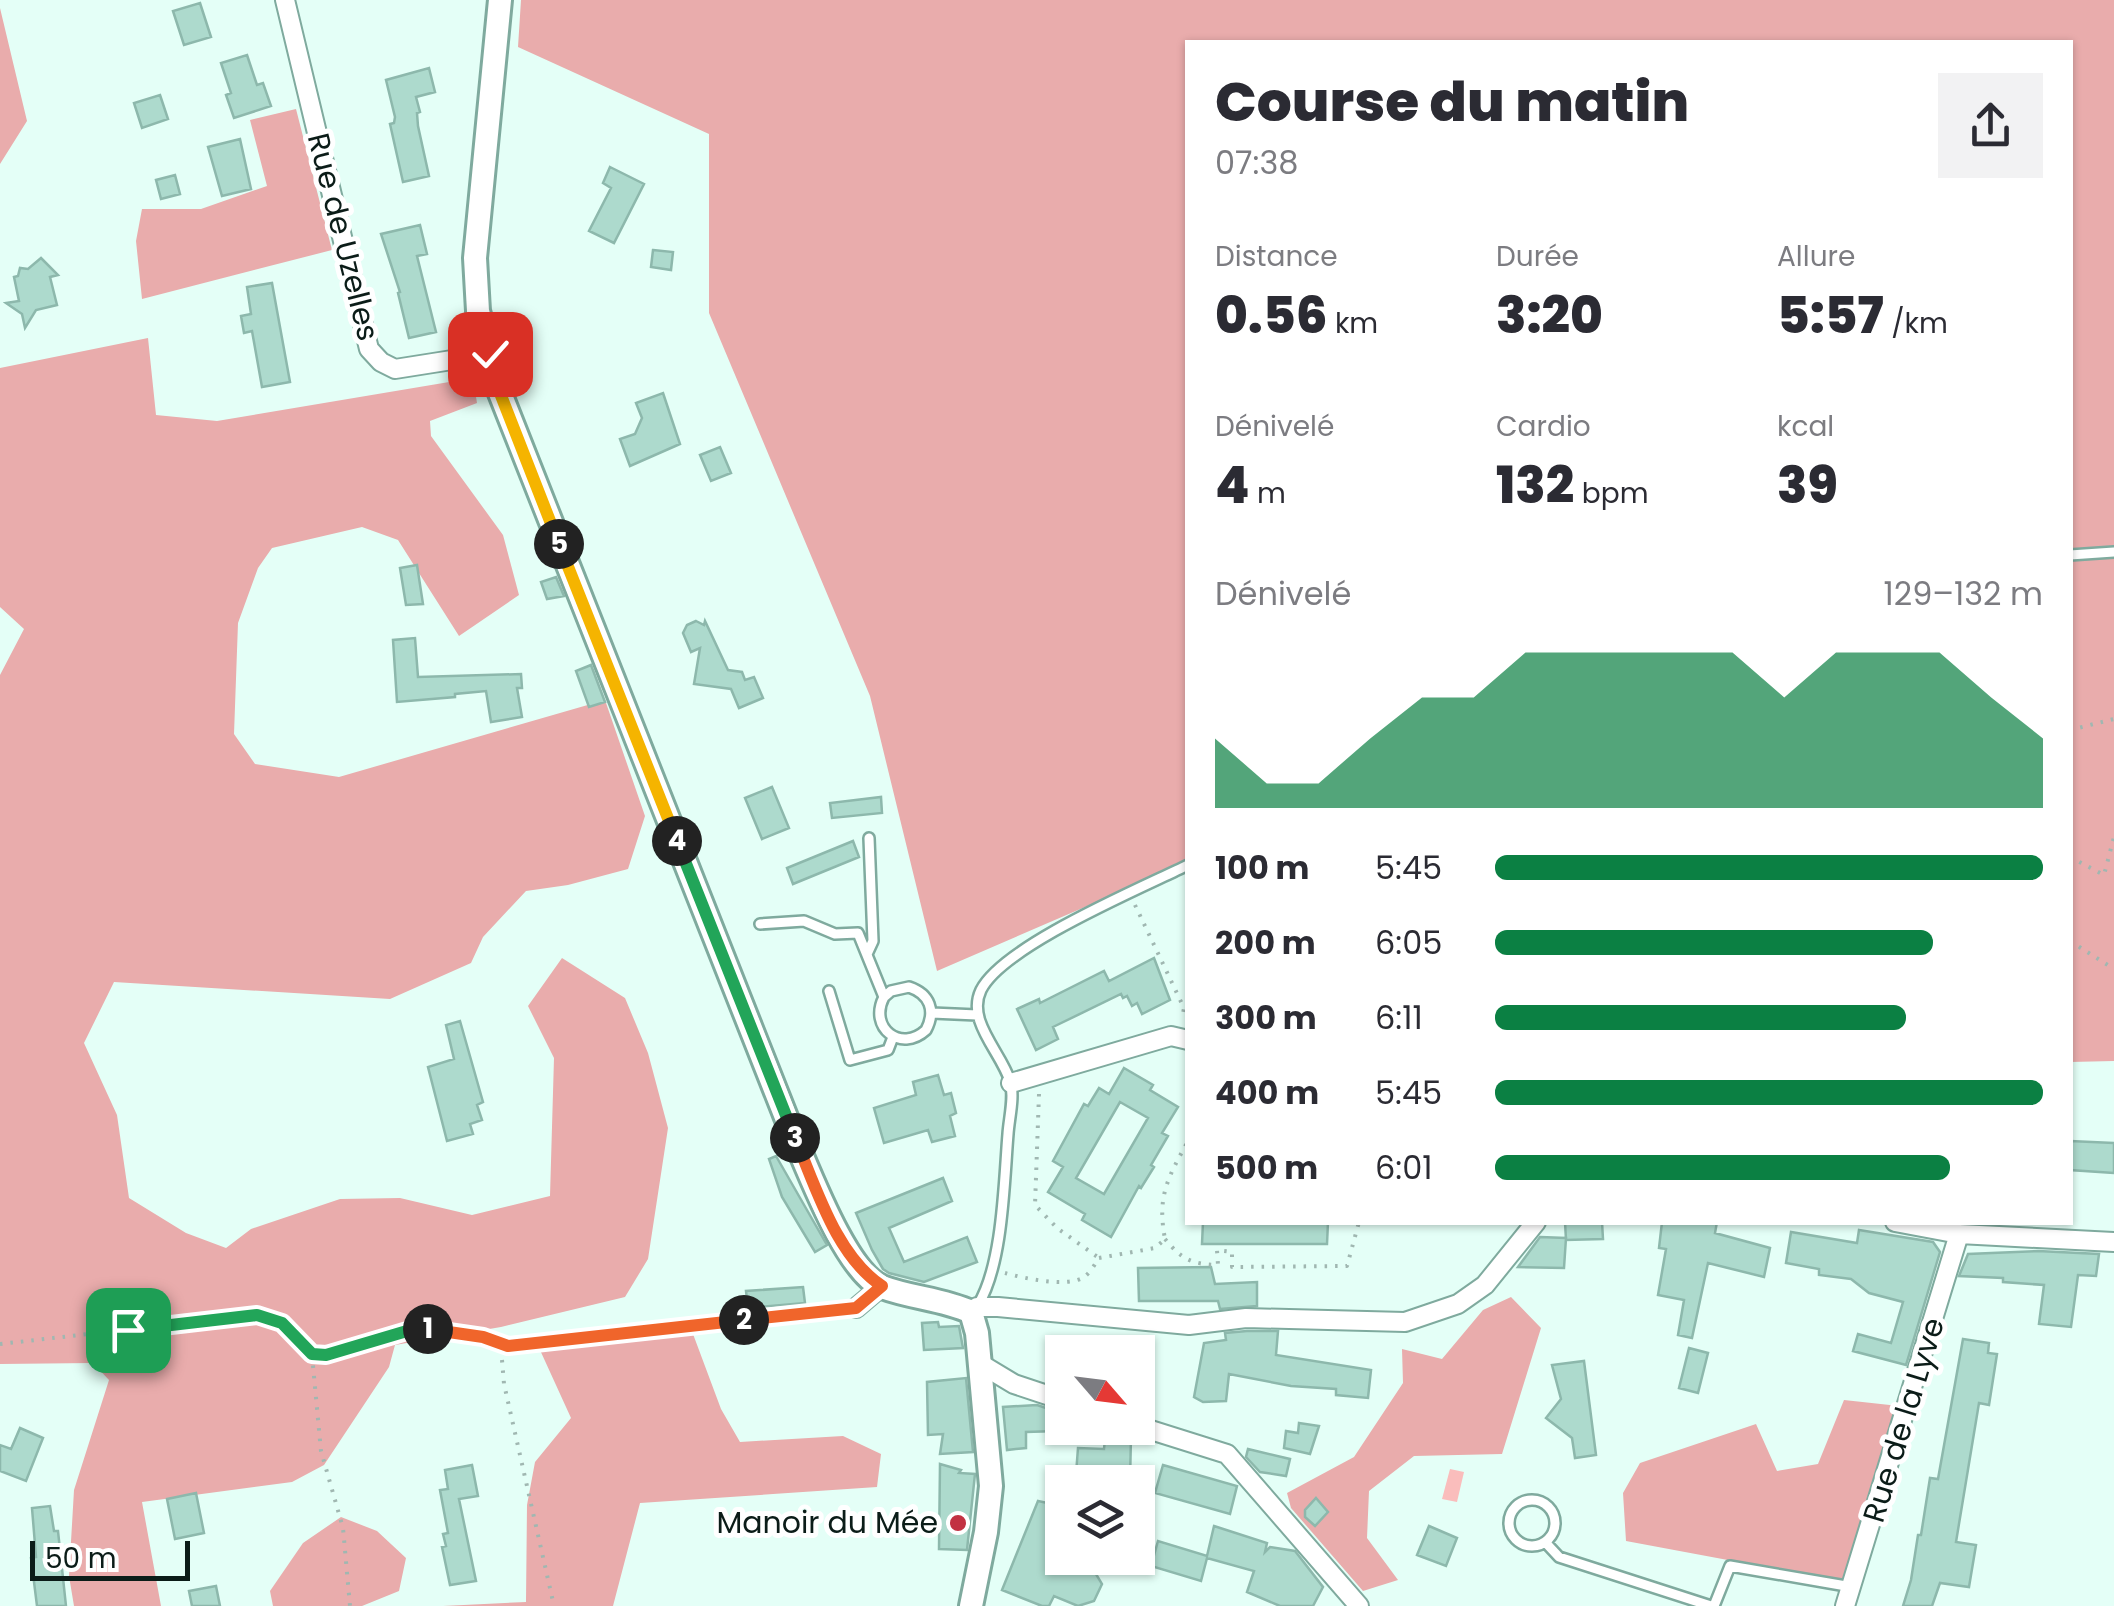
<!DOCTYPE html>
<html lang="fr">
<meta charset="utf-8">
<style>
:root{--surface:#fff;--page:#f2f2f3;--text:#2b2b33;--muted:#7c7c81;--accent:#0b8043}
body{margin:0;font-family:Poppins,sans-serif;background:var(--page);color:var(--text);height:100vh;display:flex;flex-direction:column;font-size:38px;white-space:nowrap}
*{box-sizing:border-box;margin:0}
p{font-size:32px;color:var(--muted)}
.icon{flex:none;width:55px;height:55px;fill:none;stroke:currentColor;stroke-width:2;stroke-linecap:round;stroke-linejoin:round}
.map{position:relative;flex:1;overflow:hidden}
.panel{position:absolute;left:1185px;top:40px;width:888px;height:1185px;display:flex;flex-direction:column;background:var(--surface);border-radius:0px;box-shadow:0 2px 8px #0004}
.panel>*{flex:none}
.needle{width:65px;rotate:118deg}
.fabs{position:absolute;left:1045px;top:1335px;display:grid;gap:20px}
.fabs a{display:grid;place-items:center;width:110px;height:110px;border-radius:0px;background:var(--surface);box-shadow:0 2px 8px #0004;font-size:50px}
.scale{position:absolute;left:30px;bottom:25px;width:160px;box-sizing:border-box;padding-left:10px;border:5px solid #0b1c18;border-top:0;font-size:28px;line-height:35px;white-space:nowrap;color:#0b1c18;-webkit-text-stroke:8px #fff;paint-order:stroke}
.pin{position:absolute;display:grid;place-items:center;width:85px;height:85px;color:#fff;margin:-42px;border-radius:20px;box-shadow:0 5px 15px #0006}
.km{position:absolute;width:50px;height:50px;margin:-25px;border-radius:50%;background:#222;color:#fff;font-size:28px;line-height:50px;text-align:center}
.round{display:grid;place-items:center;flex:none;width:105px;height:105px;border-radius:0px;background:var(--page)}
.summary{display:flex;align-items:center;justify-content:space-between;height:170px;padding:0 30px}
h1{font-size:55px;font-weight:800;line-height:75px}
.stats{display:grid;grid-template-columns:repeat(3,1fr);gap:15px;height:170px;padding:10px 30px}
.stats div{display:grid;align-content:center}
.stats b{font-size:50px;font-weight:800}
.stats small{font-size:28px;font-weight:400}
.stats p{font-size:28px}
.chart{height:280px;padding:20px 30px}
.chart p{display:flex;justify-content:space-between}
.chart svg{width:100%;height:180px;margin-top:10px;fill:var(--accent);opacity:.7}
ul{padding:0 30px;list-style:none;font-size:32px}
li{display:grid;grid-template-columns:160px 120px 1fr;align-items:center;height:75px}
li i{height:25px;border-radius:12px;background:var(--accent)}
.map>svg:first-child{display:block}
</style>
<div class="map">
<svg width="2114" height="1606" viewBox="0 0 2114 1606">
<rect width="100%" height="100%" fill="#e4fff7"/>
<path fill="#e9acac" d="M521,0H2114V1061L2070,1062V42H1188L1187,863L937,971L870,696L709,313V134L518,47Z
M0,8L27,121L0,164Z
M296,109L332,250L142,299L136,241L142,209H201L267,186L250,120Z
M148,338L156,415L217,421L473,378L477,403L430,421L431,436L503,535L519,595L459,636L398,540L362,527L272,548L258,568L238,623L234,734L255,764L339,777L605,700L645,816L628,869L568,885L526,891L483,937L471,963L390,999L114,982L84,1043L117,1115L129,1198L186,1233L226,1248L251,1229L340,1199L400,1198L472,1215L550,1196L554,1058L528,1006L562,958L625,998L648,1053L668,1128L648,1259L625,1297L501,1327L395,1345L389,1367L324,1465L292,1482L142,1502L161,1606H74L69,1576L74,1490L109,1380L93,1363L0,1364V675L24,629L0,607V368Z
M1511,1297L1541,1328L1502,1454L1414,1456L1369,1491L1367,1538L1398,1580L1363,1591L1291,1508L1287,1493L1354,1457L1403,1383L1402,1349L1442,1359L1483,1310Z
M693,1334L721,1409L740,1442L843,1436L881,1454L877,1487L640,1503L613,1606H443L526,1602L527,1505L535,1462L571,1418L540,1350Z
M1844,1400L1899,1406L1845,1582L1626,1541L1623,1493L1640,1463L1756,1424L1777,1471L1818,1464Z
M341,1517L377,1531L406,1558L399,1591L362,1606H273L270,1591L303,1543Z"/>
<path fill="#fabdbc" d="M1450,1469L1464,1472L1457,1502L1442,1499Z"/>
<path fill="#addacd" stroke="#8db8ac" stroke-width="2.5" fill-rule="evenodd" d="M200,3L211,37L184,45L173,11Z
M247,55L257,85L263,83L271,106L234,118L226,95L231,93L221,63Z
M429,68L435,92L416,97L420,112L417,113L418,126L429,176L403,182L390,124L394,123L395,117L386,80Z
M160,95L168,119L142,128L134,103Z
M240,139L251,189L222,196L208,147Z
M610,167L644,184L614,243L589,231L611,188L603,183Z
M175,175L180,194L161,199L156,180Z
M420,225L427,254L417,256L436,332L409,338L398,293L400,292L381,234Z
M653,250L673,252L671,270L651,267Z
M41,258L58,275L50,277L57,305L36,310L25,328L22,314L6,303L19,301L14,277L18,276L20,268L28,269Z
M272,283L290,382L262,387L252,331L244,333L241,316L251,314L247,287Z
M663,393L680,444L630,466L620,439L635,434L642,418L636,403Z
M720,447L731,473L711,481L700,455Z
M417,565L423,604L406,605L400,568Z
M556,577L564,596L547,599L541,582Z
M696,621L704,625L705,621L728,670L742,672L745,680L754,677L763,698L739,708L731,689L694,684L700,648L691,652L683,633L687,625Z
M415,638L418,677L521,674L522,688H517L522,717L491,722L486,691L455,694V697L397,702L393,640Z
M591,665L605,702L589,707L576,671Z
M772,787L789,828L762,839L745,798Z
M881,797L882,813L832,818L830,803Z
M853,841L859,857L793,884L787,868Z
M1154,958L1170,1000L1142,1014L1137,1003L1132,1006L1127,996L1123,998L1121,994L1053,1027L1058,1039L1036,1050L1017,1009L1039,999L1040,1003L1104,971L1109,981Z
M460,1021L483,1102L477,1105L482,1120L470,1124L473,1134L447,1141L428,1067L454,1059L446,1025Z
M1124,1068L1153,1085L1150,1090L1178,1107L1162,1133L1168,1136L1151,1165L1154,1167L1141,1188L1139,1186L1111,1237L1082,1220L1085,1214L1048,1192L1063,1167L1053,1161L1084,1104L1088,1106L1099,1088L1109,1094ZM1120,1102L1148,1118L1104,1194L1076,1178Z
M938,1075L944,1095L951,1093L956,1113L950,1116L955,1136L932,1142L928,1130L884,1143L874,1108L916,1095L913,1082Z
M2070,1141L2114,1143V1173L2070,1170Z
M776,1156L827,1245L815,1252L782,1197L769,1159Z
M943,1178L952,1201L889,1228L904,1262L967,1237L977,1262L924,1282L889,1273L883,1269L872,1250L856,1213Z
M1203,1222H1328L1327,1244H1202Z
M1565,1222H1602L1603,1239L1566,1240Z
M1662,1222H1717L1715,1233L1770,1248L1764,1277L1708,1263L1692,1338L1678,1335L1684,1300L1658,1295L1666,1249L1659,1248Z
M1859,1230L1933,1242L1940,1252L1906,1365L1853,1351L1858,1334L1891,1343L1903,1302L1869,1293L1851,1279L1819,1275V1269L1786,1263L1791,1232L1857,1243Z
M1540,1237L1566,1238L1564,1268L1518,1267Z
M2038,1251L2099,1254L2096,1276L2078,1275L2071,1327L2039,1324L2044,1285L2003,1282V1278L1959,1276L1968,1254Z
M1211,1267L1215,1284L1257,1282V1306L1220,1309L1218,1301H1139L1138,1268Z
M803,1287L805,1303L748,1308L746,1291Z
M938,1322L939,1327L959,1326L963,1348L924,1350L922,1323Z
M1247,1331H1278L1276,1355L1371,1370L1368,1398L1336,1395V1389L1291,1386L1229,1374L1226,1401L1203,1402L1194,1397L1204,1343L1226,1340L1225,1333Z
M1963,1339L1989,1343L1988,1353L1997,1354L1989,1405L1979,1403L1956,1542L1976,1545L1969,1587L1940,1583L1932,1606H1903L1911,1580L1918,1535H1921L1930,1478L1938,1479Z
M1689,1348L1708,1353L1698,1393L1679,1388Z
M1584,1361L1596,1455L1575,1458L1572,1438L1546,1418L1561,1399L1552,1365Z
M966,1378L973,1452L940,1454L943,1434L928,1435L927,1382Z
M1037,1405L1055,1411L1057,1431L1026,1432V1448L1007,1450L1003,1407Z
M1299,1423L1319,1426L1310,1454L1284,1448L1286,1431L1298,1433Z
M20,1428L43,1438L26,1481L0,1471V1445L11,1449Z
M1106,1428L1127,1431L1131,1436L1130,1482H1102L1103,1476L1076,1474L1078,1448L1104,1449Z
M1248,1449L1290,1459L1286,1476L1260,1472L1246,1457Z
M940,1464L961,1470L959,1473L975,1474L967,1550L939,1549Z
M472,1465L478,1496L459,1499L476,1581L450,1585L442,1547L446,1546L443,1534L448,1533L440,1490L448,1489L445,1470Z
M1163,1465L1237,1486L1230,1514L1155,1493Z
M196,1493L204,1533L175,1539L167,1499Z
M1316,1498L1328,1512L1315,1526L1305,1517V1510Z
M1038,1501L1062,1506V1558L1093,1569L1102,1584L1094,1601L1078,1606L1054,1596L1049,1606H1042L1002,1590Z
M50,1506L54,1531H58L66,1606H37L31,1558L36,1557L32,1508Z
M1214,1526L1267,1543L1265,1552L1270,1547L1295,1551L1323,1587L1313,1606H1280L1247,1592L1254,1571L1207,1558L1201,1581L1151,1566L1158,1541L1207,1556Z
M1429,1526L1457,1538L1446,1566L1417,1555Z
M216,1586L220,1606H192L189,1591Z"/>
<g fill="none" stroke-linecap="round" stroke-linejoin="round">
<defs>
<path id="lane" d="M2070,555L2114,552
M760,924L804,921L835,934L858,933L884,997C868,1028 901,1053 926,1030C936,1011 930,994 909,987L891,991L884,997
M867,954L873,941L869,838
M829,991L850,1060L888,1050L893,1037
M932,1013L977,1015
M978,1305C1003,1264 1004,1182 1008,1134C1009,1118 1015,1096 1010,1081C1001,1052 966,1021 981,990C1003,946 1139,889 1188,865
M500,1343L508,1346L855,1308
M1509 1523a23 23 0 1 1 46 0a23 23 0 1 1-46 0Z
M1545,1542L1559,1557L1711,1606
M1714,1606L1730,1566L1852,1587"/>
<path id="street" d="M285,0L369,349L381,362L395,369L490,354
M1011,1083L1171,1036L1188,1040
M1895,1222L1959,1234L2114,1242
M856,1308L882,1286
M971,1312L977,1307H998L1189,1325L1246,1318L1405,1322L1458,1304L1485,1285L1536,1222
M979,1363L1014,1384L1062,1400
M1138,1426L1227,1454L1359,1606
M1845,1606L1959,1234"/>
<path id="secondary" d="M500,0L475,258L478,311L500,393L793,1135C809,1171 846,1272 882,1287C911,1298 943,1299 971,1312L977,1333L991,1486L986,1532L971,1606"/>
</defs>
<use href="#lane" stroke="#7faa9e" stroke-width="14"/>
<use href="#street" stroke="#7faa9e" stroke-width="22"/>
<use href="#secondary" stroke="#7faa9e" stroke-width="28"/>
<path stroke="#a0b7b1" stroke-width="4" stroke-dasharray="2.5 8" stroke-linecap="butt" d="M2070,730L2114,719
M2070,857L2104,875L2114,837
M1135,905L1184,1008L1182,1019
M2070,941L2114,969
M1039,1094L1035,1205L1057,1228L1099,1258
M1165,1239C1182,1260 1192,1264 1218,1265L1217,1250L1232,1252V1267L1347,1266L1359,1222
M1005,1273C1023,1278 1067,1288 1084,1277C1090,1273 1095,1264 1099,1258L1155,1248L1165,1239C1157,1197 1167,1179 1188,1141
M0,1344L257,1315L282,1323L312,1354L326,1355C386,1336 425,1319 489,1339
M312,1355L321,1451L343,1528L350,1606
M502,1360L504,1384L554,1606"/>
<use href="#lane" stroke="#fff" stroke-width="9"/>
<use href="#street" stroke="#fff" stroke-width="18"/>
<use href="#secondary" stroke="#fff" stroke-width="22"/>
</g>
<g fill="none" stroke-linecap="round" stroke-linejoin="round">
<defs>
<path id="split-1" d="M128,1330L257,1315L282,1323L312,1354L326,1355L417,1328L428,1329"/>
<path id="split-2" d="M428,1329L483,1337L508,1346L744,1320"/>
<path id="split-3" d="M744,1320L856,1308L882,1286C836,1256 816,1187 795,1138"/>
<path id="split-4" d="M677,841L795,1138"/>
<path id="split-5" d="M559,544L677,841"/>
<path id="split-6" d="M490,354L500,393L559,544"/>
</defs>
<use href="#split-1" stroke="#fff" stroke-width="20"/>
<use href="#split-2" stroke="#fff" stroke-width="20"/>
<use href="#split-3" stroke="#fff" stroke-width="20"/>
<use href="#split-4" stroke="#fff" stroke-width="20"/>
<use href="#split-5" stroke="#fff" stroke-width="20"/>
<use href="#split-6" stroke="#fff" stroke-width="20"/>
<use href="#split-1" stroke="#22a559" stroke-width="12"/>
<use href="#split-2" stroke="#f0652b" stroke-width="12"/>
<use href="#split-3" stroke="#f0652b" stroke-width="12"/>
<use href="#split-4" stroke="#22a559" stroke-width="12"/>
<use href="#split-5" stroke="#f5b400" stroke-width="12"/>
<use href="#split-6" stroke="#f5b400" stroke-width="12"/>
</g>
<circle fill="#c23142" stroke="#fff" stroke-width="4" cx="958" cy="1523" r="10"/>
<g text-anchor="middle" stroke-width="10" stroke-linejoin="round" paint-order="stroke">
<g font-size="30" fill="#0b1c18" stroke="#fff">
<text transform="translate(343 237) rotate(76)" y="10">Rue de Uzelles</text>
<text transform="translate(1904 1420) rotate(-73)" y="10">Rue de la Lyve</text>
</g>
<g font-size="30" fill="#0b1c18" stroke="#fff" text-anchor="end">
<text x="938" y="1533">Manoir du Mée</text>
</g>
</g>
</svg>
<div class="fabs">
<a><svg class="needle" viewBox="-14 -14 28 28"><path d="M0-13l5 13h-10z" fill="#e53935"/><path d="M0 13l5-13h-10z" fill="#7c7c81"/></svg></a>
<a><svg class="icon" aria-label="layers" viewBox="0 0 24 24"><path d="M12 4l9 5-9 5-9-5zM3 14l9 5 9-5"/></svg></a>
</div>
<div class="scale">50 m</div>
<div class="pin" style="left:128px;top:1330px;background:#1e9e55"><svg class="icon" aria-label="arrive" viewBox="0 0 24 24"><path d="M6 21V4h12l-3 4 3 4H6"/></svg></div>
<div class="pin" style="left:490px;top:354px;background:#d93025"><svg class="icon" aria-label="check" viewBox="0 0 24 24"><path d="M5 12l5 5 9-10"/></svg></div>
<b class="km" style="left:428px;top:1329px">1</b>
<b class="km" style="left:744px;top:1320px">2</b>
<b class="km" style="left:795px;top:1138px">3</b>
<b class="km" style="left:677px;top:841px">4</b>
<b class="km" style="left:559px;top:544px">5</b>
<section class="panel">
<div class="summary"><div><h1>Course du matin</h1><p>07:38</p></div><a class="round"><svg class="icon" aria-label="share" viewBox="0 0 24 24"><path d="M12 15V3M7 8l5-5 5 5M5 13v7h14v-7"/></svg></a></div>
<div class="stats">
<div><p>Distance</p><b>0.56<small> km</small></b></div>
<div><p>Durée</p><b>3:20</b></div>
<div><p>Allure</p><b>5:57<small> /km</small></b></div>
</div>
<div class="stats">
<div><p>Dénivelé</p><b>4<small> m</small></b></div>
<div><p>Cardio</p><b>132<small> bpm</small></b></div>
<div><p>kcal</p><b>39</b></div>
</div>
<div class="chart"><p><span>Dénivelé</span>129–132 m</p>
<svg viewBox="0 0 160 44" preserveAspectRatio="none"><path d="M0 44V27L10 38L20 38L30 27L40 17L50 17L60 6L70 6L80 6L90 6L100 6L110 17L120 6L130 6L140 6L150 17L160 27V44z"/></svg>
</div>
<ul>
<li><b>100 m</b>5:45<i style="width:100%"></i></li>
<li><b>200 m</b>6:05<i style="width:80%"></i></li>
<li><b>300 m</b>6:11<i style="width:75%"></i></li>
<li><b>400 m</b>5:45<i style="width:100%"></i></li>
<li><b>500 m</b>6:01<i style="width:83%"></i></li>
</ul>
</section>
</div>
